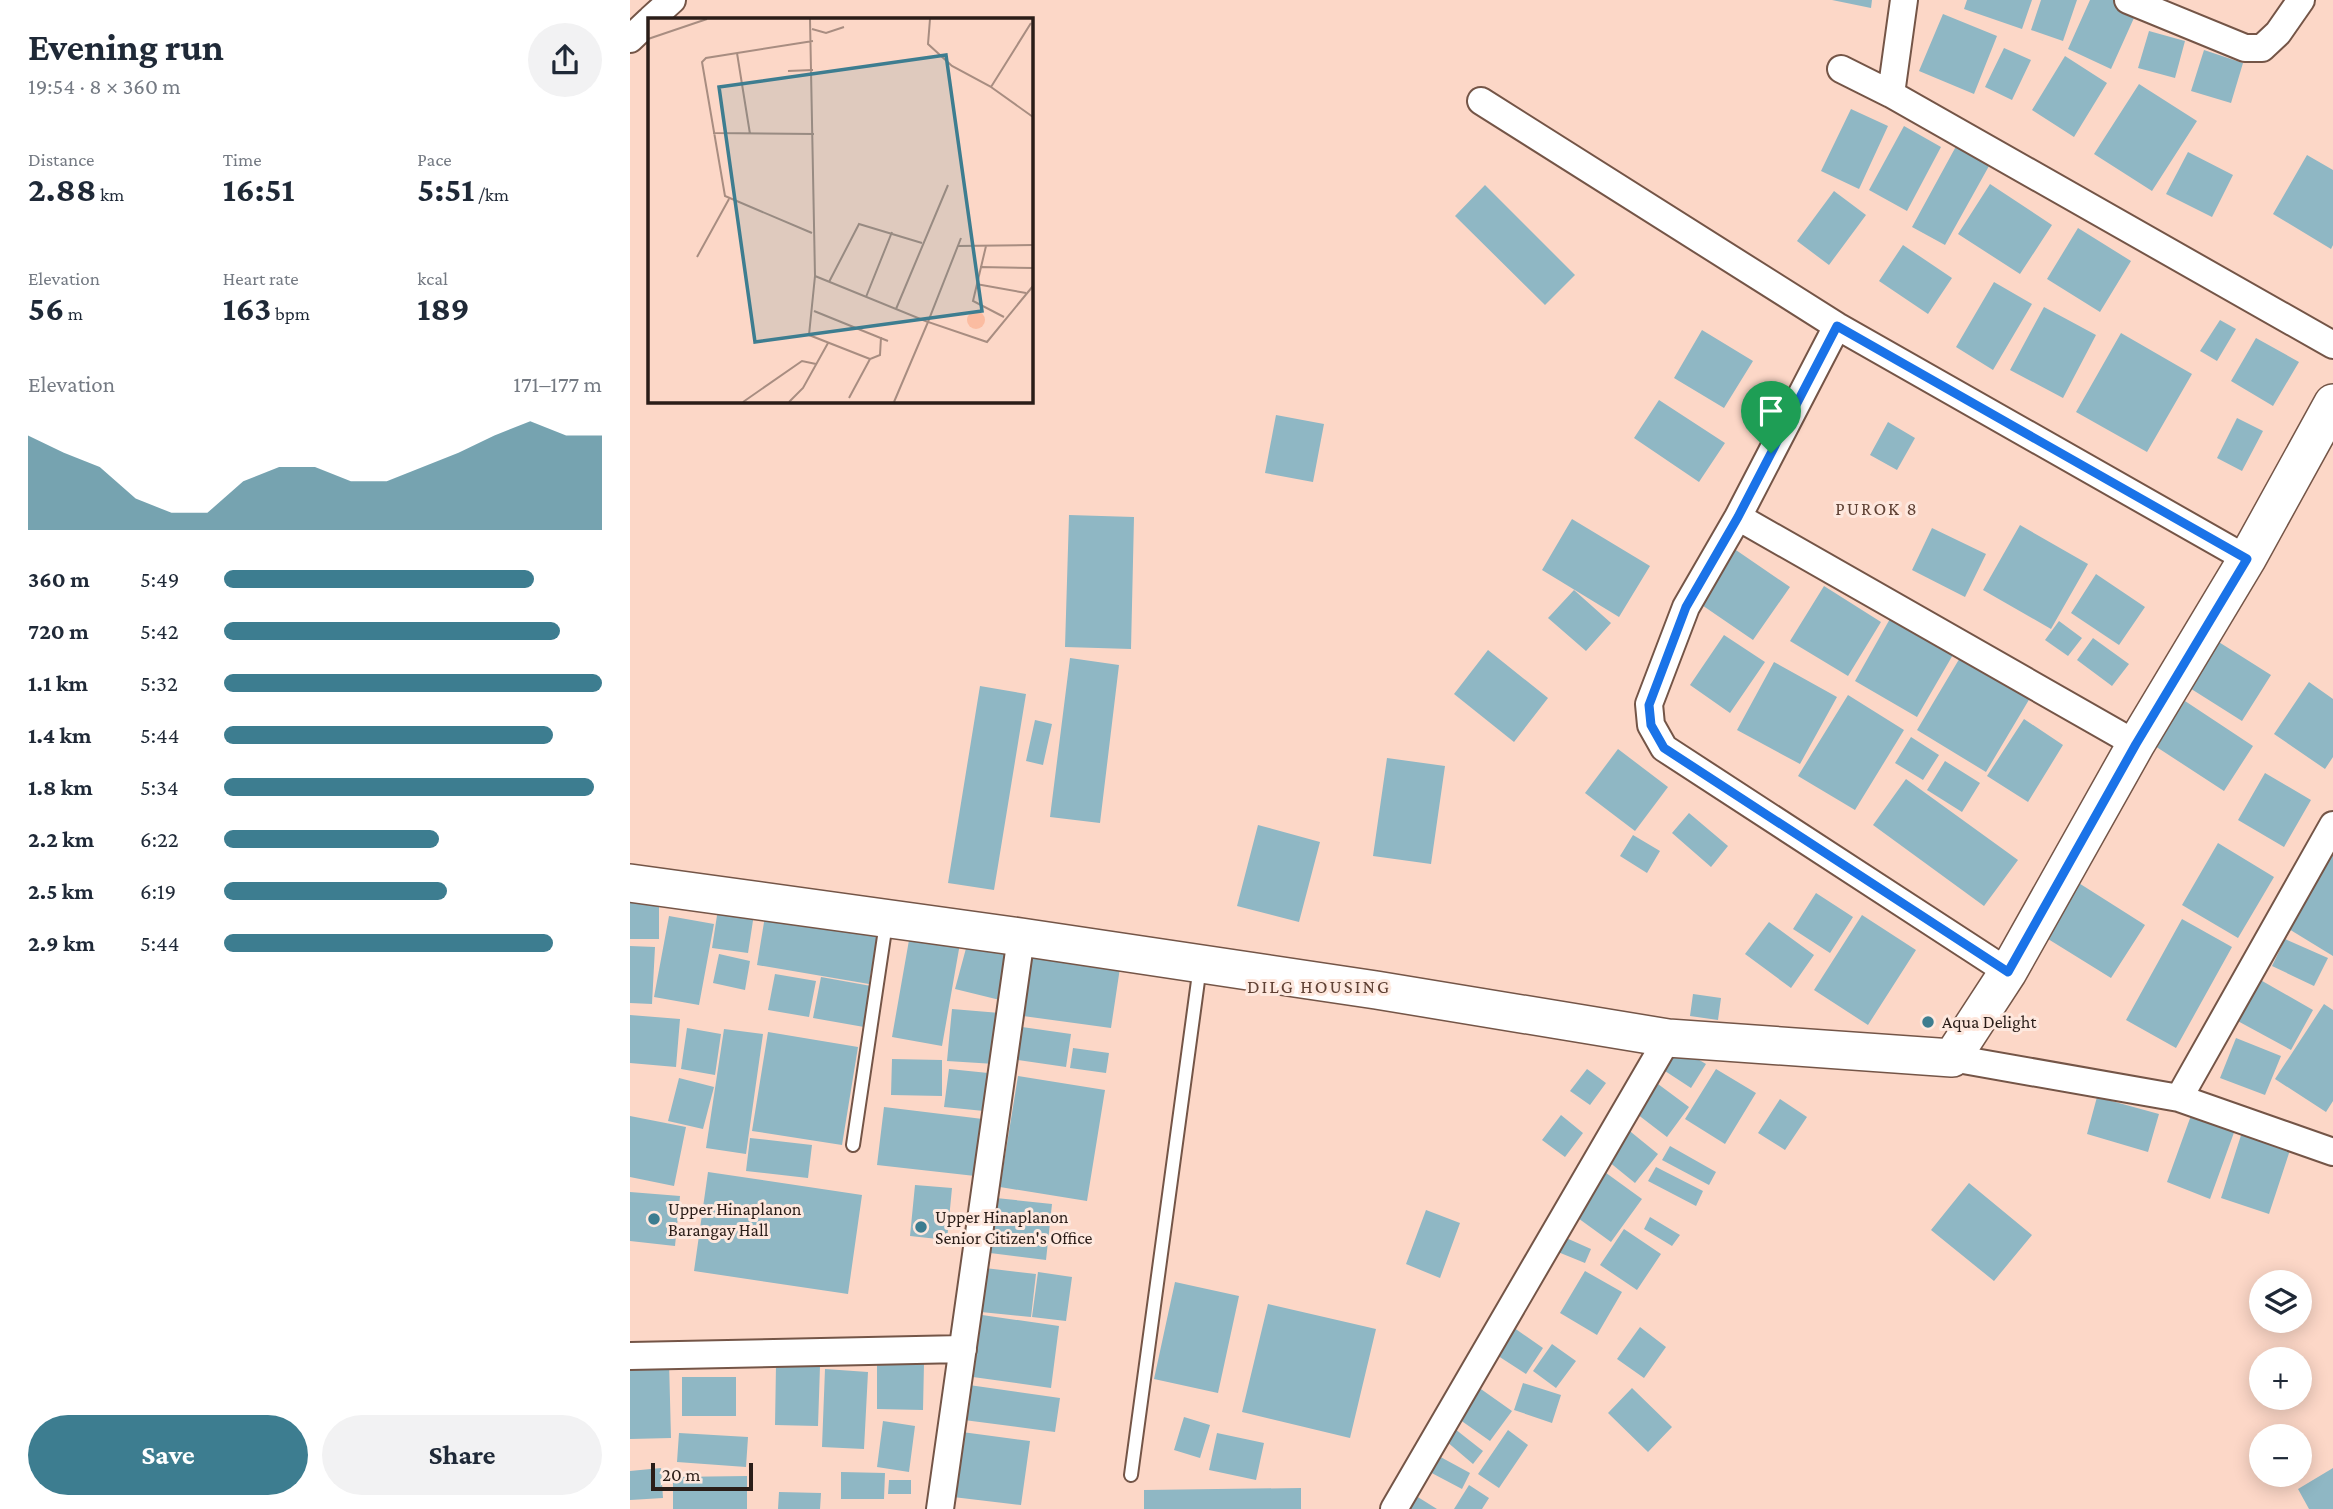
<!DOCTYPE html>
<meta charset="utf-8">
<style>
:root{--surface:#fff;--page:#f2f2f3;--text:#1f2937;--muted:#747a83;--accent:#3d7d90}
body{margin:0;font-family:"Crimson Pro",serif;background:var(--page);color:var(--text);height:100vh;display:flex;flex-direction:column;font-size:26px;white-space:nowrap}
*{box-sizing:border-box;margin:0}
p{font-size:23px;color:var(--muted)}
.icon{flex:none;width:38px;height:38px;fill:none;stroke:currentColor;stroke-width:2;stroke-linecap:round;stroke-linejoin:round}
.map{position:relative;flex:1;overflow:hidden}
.side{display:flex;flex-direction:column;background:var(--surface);width:630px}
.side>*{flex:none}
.buttons{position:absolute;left:1619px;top:1270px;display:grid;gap:14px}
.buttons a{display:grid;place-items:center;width:63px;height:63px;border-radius:50%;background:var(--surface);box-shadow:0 4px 18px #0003;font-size:35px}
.scale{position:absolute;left:21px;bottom:18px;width:102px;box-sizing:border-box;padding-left:7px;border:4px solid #2a1d18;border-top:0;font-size:19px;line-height:24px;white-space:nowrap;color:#2a1d18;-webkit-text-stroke:5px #fee8de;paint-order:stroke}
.pin{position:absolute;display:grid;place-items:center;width:60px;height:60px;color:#fff;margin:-72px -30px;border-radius:50% 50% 50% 0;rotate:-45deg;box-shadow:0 0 7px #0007}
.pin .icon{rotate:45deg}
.round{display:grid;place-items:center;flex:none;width:74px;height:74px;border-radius:37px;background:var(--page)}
.headline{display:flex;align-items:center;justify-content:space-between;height:119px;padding:0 28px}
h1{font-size:38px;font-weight:700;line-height:52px}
.metrics{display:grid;grid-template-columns:repeat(3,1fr);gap:10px;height:119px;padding:7px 28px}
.metrics div{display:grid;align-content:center}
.metrics b{font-size:35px;font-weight:700}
.metrics small{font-size:19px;font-weight:400}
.metrics p{font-size:19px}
.chart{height:196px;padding:14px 28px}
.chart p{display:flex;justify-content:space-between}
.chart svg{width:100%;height:126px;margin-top:7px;fill:var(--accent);opacity:.7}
.primary-button{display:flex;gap:14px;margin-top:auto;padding:14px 28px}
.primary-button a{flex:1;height:80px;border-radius:42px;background:var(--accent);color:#fff;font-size:28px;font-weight:700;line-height:80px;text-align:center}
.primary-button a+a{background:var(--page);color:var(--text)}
ul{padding:0 28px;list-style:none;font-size:23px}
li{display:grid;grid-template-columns:112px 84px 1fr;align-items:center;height:52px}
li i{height:18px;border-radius:9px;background:var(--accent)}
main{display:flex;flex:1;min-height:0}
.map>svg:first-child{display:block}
</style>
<main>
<section class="side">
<div class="headline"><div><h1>Evening run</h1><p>19:54 · 8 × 360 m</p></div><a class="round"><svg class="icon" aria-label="share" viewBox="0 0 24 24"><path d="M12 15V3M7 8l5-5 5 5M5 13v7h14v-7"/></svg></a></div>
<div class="metrics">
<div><p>Distance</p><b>2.88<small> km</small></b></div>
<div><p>Time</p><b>16:51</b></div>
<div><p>Pace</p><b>5:51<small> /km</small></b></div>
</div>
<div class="metrics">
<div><p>Elevation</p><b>56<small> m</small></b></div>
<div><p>Heart rate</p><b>163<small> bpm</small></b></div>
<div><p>kcal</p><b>189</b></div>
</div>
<div class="chart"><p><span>Elevation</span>171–177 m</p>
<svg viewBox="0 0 160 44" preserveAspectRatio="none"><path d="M0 44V11L10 17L20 22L30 33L40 38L50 38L60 27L70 22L80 22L90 27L100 27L110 22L120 17L130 11L140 6L150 11L160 11V44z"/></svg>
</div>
<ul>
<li><b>360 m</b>5:49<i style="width:82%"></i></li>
<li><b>720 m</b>5:42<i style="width:89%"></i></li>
<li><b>1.1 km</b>5:32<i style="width:100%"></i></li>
<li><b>1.4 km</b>5:44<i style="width:87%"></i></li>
<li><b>1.8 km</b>5:34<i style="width:98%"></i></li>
<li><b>2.2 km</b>6:22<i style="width:57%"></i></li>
<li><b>2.5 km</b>6:19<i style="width:59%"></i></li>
<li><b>2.9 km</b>5:44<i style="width:87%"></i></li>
</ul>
<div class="primary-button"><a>Save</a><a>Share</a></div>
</section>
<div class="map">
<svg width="1703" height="1509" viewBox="0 0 1703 1509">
<rect width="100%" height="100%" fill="#fcd7c7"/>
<path fill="#8fb7c4" d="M1202,0H1242L1241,8Z
M1337,0H1402L1392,29L1334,9Z
M1411,0H1447L1433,41L1401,30Z
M1460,0H1489L1508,9L1481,69L1438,49Z
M1313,14L1367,36L1344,94L1289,71Z
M1519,31L1555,41L1545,78L1508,68Z
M1374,48L1401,60L1382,100L1355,87Z
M1574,50L1613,63L1601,103L1561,91Z
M1435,56L1477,83L1444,137L1402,110Z
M1509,84L1567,121L1522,191L1464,154Z
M1221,109L1258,126L1229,189L1191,171Z
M1274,126L1311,147L1277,211L1239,190Z
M1330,139L1364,157L1315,245L1282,227Z
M1558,152L1603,175L1582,217L1536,194Z
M1677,155L1703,170V245L1701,249L1643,214Z
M1360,184L1422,225L1390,274L1328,234Z
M855,185L945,275L915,305L825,216Z
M1204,191L1236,215L1199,265L1167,241Z
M1448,228L1501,261L1470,312L1417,279Z
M1273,245L1322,278L1298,314L1249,281Z
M1364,282L1402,304L1363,370L1326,347Z
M1414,307L1466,335L1433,398L1380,370Z
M1590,320L1606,329L1587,361L1570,351Z
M1072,330L1123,361L1094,408L1044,378Z
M1491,333L1562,374L1517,452L1446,412Z
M1626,338L1669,362L1643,406L1601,381Z
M1029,400L1095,443L1069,482L1004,438Z
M646,415L694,424L683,482L635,473Z
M1607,418L1633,431L1612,471L1587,458Z
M1258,422L1285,438L1267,470L1240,455Z
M439,515L504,517L501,649L435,647Z
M942,519L1020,566L989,617L912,570Z
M1390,525L1458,564L1421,629L1353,590Z
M1302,528L1356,554L1335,597L1282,570Z
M1103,548L1160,587L1123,640L1066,601Z
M1466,574L1515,607L1489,645L1441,613Z
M1194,586L1251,622L1218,676L1160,641Z
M944,590L981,623L956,651L918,618Z
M1261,617L1324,653L1287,717L1225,681Z
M1429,621L1452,638L1438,656L1415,640Z
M1094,635L1135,662L1100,713L1060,685Z
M1463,638L1499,664L1482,686L1447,660Z
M1584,639L1641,675L1612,721L1555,685Z
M858,650L918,698L884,742L824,694Z
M1331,656L1400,698L1356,772L1287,730Z
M440,658L489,665L470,823L420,817Z
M1144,662L1207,697L1170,764L1107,730Z
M1679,682L1703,699V757L1695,769L1644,734Z
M350,686L396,694L364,890L318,883Z
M1218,695L1274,730L1225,810L1168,776Z
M1555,701L1623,746L1594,791L1525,746Z
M1394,719L1433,745L1398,802L1357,776Z
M405,720L422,724L413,765L396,761Z
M1281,737L1309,755L1293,780L1265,763Z
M988,749L1038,787L1005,831L955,793Z
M757,758L815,766L801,864L743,856Z
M1315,761L1350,783L1332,812L1297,790Z
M1635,773L1681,800L1654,847L1608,820Z
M1276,779L1388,860L1354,906L1243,825Z
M1059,813L1098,846L1081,867L1042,833Z
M628,825L690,842L669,922L607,906Z
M1003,835L1030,851L1017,873L990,856Z
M1588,843L1644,877L1608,938L1552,905Z
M1703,848V956L1654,926Z
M1444,880L1515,925L1481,978L1410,934Z
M1186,893L1223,917L1200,953L1163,929Z
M90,896L126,901L118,953L82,948Z
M0,903H29V939H0Z
M136,910L248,929L239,984L127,965Z
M1232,915L1286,950L1238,1025L1184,990Z
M39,916L84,924L69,1005L24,997Z
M1552,919L1602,947L1546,1048L1496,1020Z
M1139,922L1184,955L1161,988L1115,954Z
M282,923L332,932L312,1046L262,1037Z
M1655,939L1698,958L1684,986L1642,966Z
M338,941L386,954L374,1001L325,989Z
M0,946L25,947L22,1004L0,1003Z
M403,949L491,961L481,1028L393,1016Z
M89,954L120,961L115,990L83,983Z
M145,974L186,981L179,1017L138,1010Z
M191,977L241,986L234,1027L183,1018Z
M1627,978L1683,1010L1661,1050L1604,1019Z
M1063,994L1091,998L1088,1020L1060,1016Z
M1694,1004L1703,1010V1101L1696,1112L1645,1079Z
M322,1009L370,1013L365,1064L317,1061Z
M0,1015L50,1019L46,1067L0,1063Z
M392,1027L441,1034L436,1067L388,1060Z
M57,1028L91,1034L85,1075L51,1069Z
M94,1029L133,1034L116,1154L76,1148Z
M138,1032L228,1047L212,1145L122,1131Z
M1606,1038L1651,1056L1635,1095L1590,1078Z
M443,1048L479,1053L476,1073L440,1068Z
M1049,1048L1076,1064L1061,1088L1035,1071Z
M262,1059L312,1060V1096L261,1095Z
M319,1069L368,1074L364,1112L314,1107Z
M957,1069L976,1083L960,1105L940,1091Z
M1086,1069L1126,1093L1095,1144L1055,1119Z
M388,1076L475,1090L457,1201L370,1187Z
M49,1078L84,1087L73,1129L38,1121Z
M1028,1084L1059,1107L1037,1137L1007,1114Z
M1467,1097L1529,1114L1518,1152L1457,1134Z
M1150,1099L1177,1117L1155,1150L1128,1133Z
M254,1107L361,1120L354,1177L247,1165Z
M1563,1110L1606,1127L1580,1199L1537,1182Z
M931,1115L953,1133L935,1157L912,1140Z
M0,1116L56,1127L44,1186L0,1177Z
M996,1128L1028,1154L1005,1183L973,1157Z
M1613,1129L1662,1144L1639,1214L1591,1198Z
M120,1138L182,1145L178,1178L116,1171Z
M1040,1146L1086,1172L1079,1185L1032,1160Z
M1026,1167L1073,1191L1066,1206L1018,1181Z
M972,1170L1012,1199L981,1242L941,1213Z
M78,1172L232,1195L218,1294L64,1271Z
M1339,1183L1402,1235L1364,1281L1301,1230Z
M285,1185L322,1188L317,1240L280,1236Z
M0,1192L50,1196L45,1246L0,1241Z
M366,1198L422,1204L416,1260L360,1253Z
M796,1210L830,1223L810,1278L776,1264Z
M1020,1217L1050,1235L1042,1246L1014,1229Z
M994,1229L1031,1254L1007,1290L970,1265Z
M934,1237L961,1249L955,1263L928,1252Z
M355,1268L406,1274L401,1317L351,1312Z
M955,1271L992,1292L967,1335L930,1313Z
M408,1272L442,1277L436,1321L402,1317Z
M545,1282L609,1296L588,1393L524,1379Z
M638,1304L746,1329L720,1438L612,1412Z
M352,1315L429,1326L421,1388L343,1377Z
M880,1325L913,1348L896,1374L862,1352Z
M1010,1327L1036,1347L1014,1378L987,1359Z
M922,1344L946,1361L926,1388L903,1371Z
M39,1361L41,1438L0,1439V1362Z
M247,1362L294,1363L293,1410L247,1409Z
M146,1365L190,1366L188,1426L145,1425Z
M195,1369L238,1372L234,1449L192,1447Z
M52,1377H106V1416H52Z
M893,1383L931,1395L922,1423L884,1410Z
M339,1385L430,1398L425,1432L334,1420Z
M848,1387L882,1411L860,1441L826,1417Z
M1002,1388L1042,1427L1018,1452L978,1413Z
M554,1417L580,1425L570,1458L544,1450Z
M253,1421L285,1426L279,1472L247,1467Z
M825,1429L853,1451L843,1464L816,1441Z
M878,1430L898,1445L869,1488L848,1474Z
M332,1432L400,1441L391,1505L323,1497Z
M49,1433L118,1437L116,1467L47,1462Z
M587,1433L634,1443L626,1480L579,1470Z
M805,1454L840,1473L832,1489L796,1470Z
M31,1468L33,1498L0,1500V1471Z
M1703,1468V1509H1679L1668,1489Z
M211,1472L255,1473L254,1499H211Z
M117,1476V1509H43V1477Z
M259,1480H281V1494H258Z
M839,1485L859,1498L852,1509H824Z
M671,1488V1509H514V1490Z
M149,1492L191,1493L190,1509H148Z
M783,1494L807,1509H774Z"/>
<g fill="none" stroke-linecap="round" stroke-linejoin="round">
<defs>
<path id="lane" d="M223,1145L256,923
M501,1475L570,966"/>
<path id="street" d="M1498,0L1615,48H1632L1648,33L1671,0
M21,19L42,0
M0,39L19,21
M1211,69L1261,94L1703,345
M1261,94L1274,0
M851,101L1207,326L1617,559
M1207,326L1108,517L1056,607L1019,704L1021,725L1034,748L1378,972
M1108,517L1506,744
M1322,1058L1549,1098L1703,1152
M1549,1098L1703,825
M0,1356L333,1349
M310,1509L391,937
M764,1509L1038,1038"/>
<path id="secondary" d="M0,883L391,937L746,990L1038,1038L1322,1058L1378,972L1506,744L1617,559L1703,403"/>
</defs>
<use href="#lane" stroke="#745547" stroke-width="16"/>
<use href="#street" stroke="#745547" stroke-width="30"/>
<use href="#secondary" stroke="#745547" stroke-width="40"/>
<use href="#lane" stroke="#fff" stroke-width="12"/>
<use href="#street" stroke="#fff" stroke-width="26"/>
<use href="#secondary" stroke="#fff" stroke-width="37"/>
</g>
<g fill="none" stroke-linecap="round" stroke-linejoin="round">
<defs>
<path id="route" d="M1207,326L1617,559L1506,744L1378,972L1034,748L1021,725L1019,705L1056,607L1108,517Z"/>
</defs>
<use href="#route" stroke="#fff" stroke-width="14"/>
<use href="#route" stroke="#1a73e8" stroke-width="9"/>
</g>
<g fill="#3d7d90" stroke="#fee8de" stroke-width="2.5">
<circle cx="1298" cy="1022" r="7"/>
<circle cx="24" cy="1219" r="7"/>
<circle cx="291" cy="1227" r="7"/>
</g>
<g text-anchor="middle" stroke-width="6" stroke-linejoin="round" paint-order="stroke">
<g font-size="18" fill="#2a1d18" stroke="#fee8de" text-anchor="start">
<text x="1312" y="1028">Aqua Delight</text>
<text x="38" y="1215">Upper Hinaplanon<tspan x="38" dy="21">Barangay Hall</tspan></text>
<text x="305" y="1223">Upper Hinaplanon<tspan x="305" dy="21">Senior Citizen's Office</tspan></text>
</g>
<g font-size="19" letter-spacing="2" fill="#5f4134" stroke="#fee8de">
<text x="1247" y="515">PUROK 8</text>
<text x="689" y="993">DILG HOUSING</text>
</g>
</g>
<g transform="translate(18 18)">
<rect width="385" height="385" fill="#fcd7c7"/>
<path d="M319 302a9 9 0 1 1 18 0a9 9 0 1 1-18 0Z" fill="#fbbca1"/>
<path fill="none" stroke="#a88d81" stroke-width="2" d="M162,1L167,258L161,317L222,341M282,1L280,26L304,48L343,69L383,5M164,11L178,15L196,9M0,21L59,1M89,35L102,116M140,53L165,52M343,69L385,99M65,115L166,116M164,215L77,178L54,44L58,40L165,23M313,220L280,304L339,324L385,268M310,228L385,227M338,228L325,283L356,299M49,239L81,181M332,249L385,250M167,258L280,304L246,384M181,264L211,206L274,225M328,266L378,275M218,279L244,214M248,291L300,167M166,293L240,323M201,380L222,341L232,337L233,319M95,384L154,343L168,346M141,384L155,370L180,325"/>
<path fill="#3d7d90" fill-opacity="0.15" stroke="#3d7d90" stroke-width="3.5" d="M298,37L334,293L107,324L71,69Z"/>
<rect width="385" height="385" fill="none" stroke="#2a1d18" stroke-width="3.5"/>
</g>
</svg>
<div class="buttons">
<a><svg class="icon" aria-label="layers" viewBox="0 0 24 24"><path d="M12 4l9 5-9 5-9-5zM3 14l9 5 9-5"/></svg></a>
<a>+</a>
<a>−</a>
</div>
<div class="scale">20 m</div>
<div class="pin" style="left:1141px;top:453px;background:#1e9e55"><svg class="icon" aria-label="arrive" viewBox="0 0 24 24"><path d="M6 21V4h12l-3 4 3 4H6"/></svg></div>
</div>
</main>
